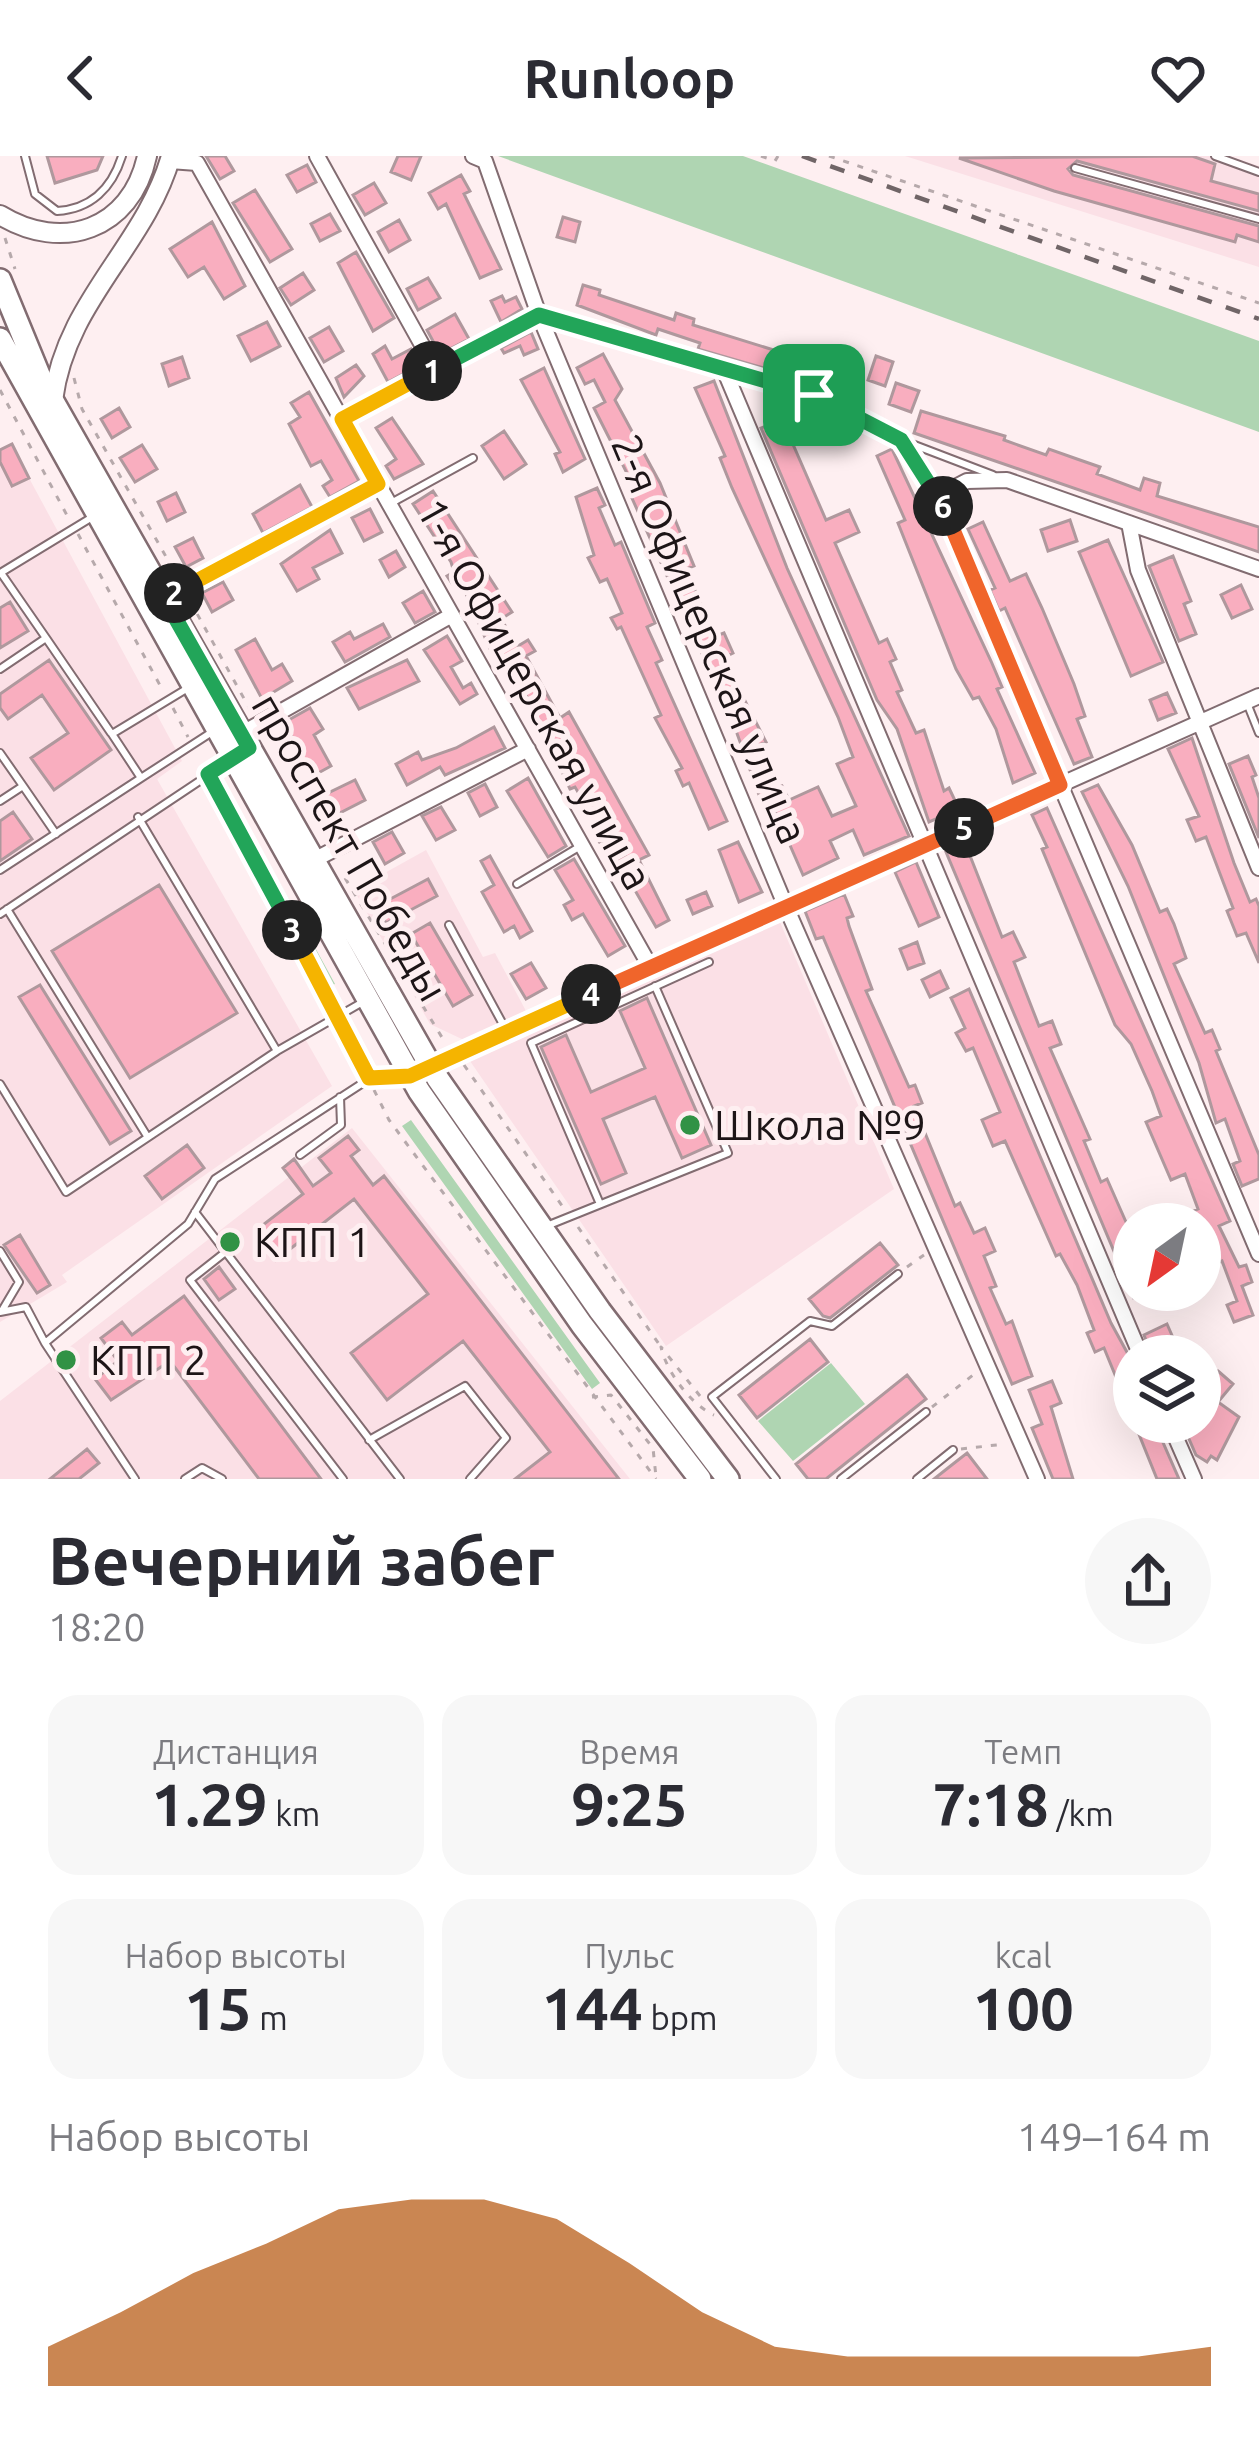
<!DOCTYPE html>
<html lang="ru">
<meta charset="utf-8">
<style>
:root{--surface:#fff;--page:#f7f7f7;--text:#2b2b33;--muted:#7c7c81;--accent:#b45309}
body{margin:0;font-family:Ubuntu,sans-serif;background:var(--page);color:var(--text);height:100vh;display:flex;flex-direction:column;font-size:45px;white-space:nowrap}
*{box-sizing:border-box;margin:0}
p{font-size:39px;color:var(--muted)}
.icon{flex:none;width:66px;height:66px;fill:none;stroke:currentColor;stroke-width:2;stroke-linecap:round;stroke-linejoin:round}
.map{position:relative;height:1323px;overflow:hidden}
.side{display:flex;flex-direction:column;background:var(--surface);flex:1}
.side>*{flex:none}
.needle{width:78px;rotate:213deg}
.controls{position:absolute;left:1113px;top:1047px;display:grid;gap:24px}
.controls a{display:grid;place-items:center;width:108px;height:108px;border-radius:50%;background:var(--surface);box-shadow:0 12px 48px #0002;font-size:60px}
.pin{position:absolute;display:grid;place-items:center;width:102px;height:102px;color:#fff;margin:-51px;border-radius:24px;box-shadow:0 6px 18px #0006}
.km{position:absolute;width:60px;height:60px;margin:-30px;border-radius:50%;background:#222;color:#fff;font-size:33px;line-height:60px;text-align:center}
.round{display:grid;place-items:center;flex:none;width:126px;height:126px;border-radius:63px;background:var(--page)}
.overview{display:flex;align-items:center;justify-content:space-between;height:204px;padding:0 48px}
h1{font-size:66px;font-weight:600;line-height:90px}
.stats{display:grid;grid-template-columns:repeat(3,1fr);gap:18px;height:204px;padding:12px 48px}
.stats div{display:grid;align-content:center;border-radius:30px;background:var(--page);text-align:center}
.stats b{font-size:60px;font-weight:600}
.stats small{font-size:33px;font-weight:400}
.stats p{font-size:33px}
.chart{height:336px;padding:24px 48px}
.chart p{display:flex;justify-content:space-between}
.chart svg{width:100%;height:216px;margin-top:12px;fill:var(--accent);opacity:.7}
header{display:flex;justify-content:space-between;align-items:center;height:156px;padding:0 48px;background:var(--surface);font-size:54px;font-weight:600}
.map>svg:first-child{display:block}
</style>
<header><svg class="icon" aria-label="back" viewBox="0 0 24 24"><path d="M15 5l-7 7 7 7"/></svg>Runloop<svg class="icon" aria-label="heart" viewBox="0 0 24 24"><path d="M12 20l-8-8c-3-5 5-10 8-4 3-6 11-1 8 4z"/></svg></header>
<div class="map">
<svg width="1259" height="1323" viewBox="0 0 1259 1323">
<rect width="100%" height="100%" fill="#feeff1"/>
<path fill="#fbe0e6" d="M905,0H1229L1259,10V111Z
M0,306L12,330L29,322L182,605L157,623L332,930L62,1119L67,1126L0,1166Z
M426,694L483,801L495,797L526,855L466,885L430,868L354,734Z
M780,766L894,1033L666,1190L470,905Z
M352,972L630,1323H0V1245Z"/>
<path fill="#afd5b2" d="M498,0H743L1259,185V276Z
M223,623L335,828L328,831L217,627Z
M411,964L600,1227L592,1233L402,970Z
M831,1207L865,1248L793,1305L758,1265Z"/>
<path fill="#f9aebf" stroke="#af989d" stroke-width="3" d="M47,0H103L97,14L55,27Z
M206,0H225L234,15L220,23Z
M398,0H421L411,24L391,16Z
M1192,0L1215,8L1211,25L1259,38V55L1077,5L1068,13L1073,19L1259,70V86L1237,79L1235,86L1054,35L959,2Z
M307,9L316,26L297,36L287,19Z
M461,19L470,35L464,38L501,113L480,122L446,48L438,53L429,37Z
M374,27L386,47L365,59L353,39Z
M255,34L292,93L270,106L233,47Z
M330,58L340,75L320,85L311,68Z
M563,61L580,66L575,86L557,81Z
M399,64L410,84L389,96L378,76Z
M212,66L245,130L224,143L204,111L188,121L170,93Z
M356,96L394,162L373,175L338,107Z
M303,117L314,134L291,149L280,132Z
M428,122L440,142L418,154L407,133Z
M583,129L600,134L599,139L674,164L676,157L694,163L693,169L825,210L828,202L845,208L836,233L698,193L700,187L658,173L656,179L577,149Z
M502,140L505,146L516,141L522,153L501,166L491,145Z
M455,158L469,183L440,198L427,174Z
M267,166L280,190L251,205L238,180Z
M329,171L343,195L324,206L310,182Z
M531,176L538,193L524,199L520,190L504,197L501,192Z
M385,190L392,203L411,193L420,209L388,226L373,198Z
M603,198L622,233L615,244L660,327L694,410L686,413L701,448L716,480L724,477L733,497L723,502L738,543L743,541L766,586L759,589L777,632L782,630L789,644L818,631L832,660L856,650L837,608L853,601L838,561L732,332L720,302L725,300L695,232L714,225L787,412L909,680L864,699L853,674L830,685L838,702L803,719L775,655L768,659L759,639L734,569L631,340L637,337L594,252L605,246L594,224L585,228L577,212Z
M876,200L893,206L885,230L868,224Z
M182,201L189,222L169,230L162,208Z
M356,209L364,220L344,241L336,222Z
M544,212L585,303L563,316L555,298L560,296L521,224Z
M896,227L919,235L911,256L889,248Z
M309,236L359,325L330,341L323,330L332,324L321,305L311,310L289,268L300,261L291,247Z
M119,252L130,271L112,282L101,263Z
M921,255L1005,280L1004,284L1046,299L1049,293L1077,303L1100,311L1097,318L1140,334L1144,322L1160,327L1157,340L1259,371V396L914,277Z
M788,261L797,284L792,286L826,364L849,354L859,376L835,387L879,487L887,483L896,503L890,506L902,534L897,536L916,577L924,574L944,635L949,632L959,653L929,666L897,573L877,544L761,272Z
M392,262L423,308L394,323L386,310L396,303L376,272Z
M504,275L526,308L504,323L482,290Z
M12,288L29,322L12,330L0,306V294Z
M142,289L157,313L135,326L120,302Z
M892,293L991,505L1002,531L997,533L1035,617L1013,627L996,573L979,541L973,543L956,513L898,367L905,364L877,300Z
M300,329L312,351L263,377L253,358Z
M597,332L605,349L599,352L615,389L621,386L655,467L647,471L662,504L656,507L727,665L709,673L689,627L683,630L676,615L682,612L655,562L661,559L621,471L617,473L611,462L622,457L607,423L600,426L588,402L594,399L576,341Z
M433,335L512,456L501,463L518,490L528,484L535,495L526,500L560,562L569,556L649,699L639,704L669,764L656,771L617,703L625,699L613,679L600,687L590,670L596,667L575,631L570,633L528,542L490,493L460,424L453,429L447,420L454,416L451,406L413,348Z
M176,337L185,356L167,365L158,346Z
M370,353L382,376L364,385L352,362Z
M1070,364L1077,385L1048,395L1041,374Z
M983,366L1010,425L1026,418L1042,452L1074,528L1085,560L1077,563L1092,601L1074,608L1005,452L999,455L990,434L995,432L968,373Z
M330,374L342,397L313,412L319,423L297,435L281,408Z
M193,382L203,402L186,411L175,391Z
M1108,384L1163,506L1131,520L1079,396Z
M396,395L405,411L389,421L380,404Z
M1173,400L1191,445L1184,448L1196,478L1179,485L1149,410Z
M223,426L233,444L212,456L202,437Z
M1241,429L1252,453L1232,462L1221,439Z
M423,435L435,456L415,467L403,447Z
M10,446L28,475L0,492V452Z
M383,468L390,481L345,506L333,486L350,476L354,483Z
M447,480L462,505L451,511L463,532L471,527L477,538L460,548L424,494Z
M255,483L272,514L282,508L292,525L262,543L236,494Z
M49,504L111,594L54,634L31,602L68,577L42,539L8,563L0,552V538Z
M407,504L419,525L359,553L347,532Z
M1167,537L1176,557L1158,564L1150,544Z
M310,552L323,573L314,579L331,610L311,621L285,566Z
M494,571L505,592L445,619L440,611L407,629L396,608L418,596L422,604L456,592Z
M1192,582L1234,707L1250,746L1256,743L1259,750V807L1246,777L1237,780L1227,755L1233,752L1206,681L1196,685L1187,664L1199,660L1168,593Z
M1248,600L1256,619L1252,621L1259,642V682L1229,608Z
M528,622L566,690L548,701L507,635Z
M355,624L365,644L332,661L322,640Z
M485,628L497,651L480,660L468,637Z
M1098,629L1132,689L1160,756L1167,753L1174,768L1186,802L1174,808L1205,877L1212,874L1220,893L1216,895L1259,999V1023L1242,1030L1233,1008L1240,1005L1225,963L1216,967L1199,907L1128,730L1082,636Z
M441,651L455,674L436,684L422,660Z
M1047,652L1230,1065L1219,1070L1239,1111L1246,1109L1252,1126L1242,1130L1253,1159L1234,1166L1227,1149L1237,1145L1222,1105L1214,1108L1200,1068H1189L1185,1059L1198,1053L1185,1018L1171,1024L1146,966L1161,960L1152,935L1131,888L1115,869L1042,693L1047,691L1032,659Z
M13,656L32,683L0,705V665Z
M392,676L404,697L385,708L373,686Z
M738,686L762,736L739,746L719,694Z
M965,687L1002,781L1013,776L1025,801L1014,806L1039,870L1052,865L1061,888L1050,892L1090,983L1084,985L1101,1026L1107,1023L1130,1075L1134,1143L946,696Z
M490,700L532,775L520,782L514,770L504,776L482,736L494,729L481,705Z
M574,703L625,790L608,800L583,758L572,764L564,749L573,744L555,714Z
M916,706L939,761L919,770L895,716Z
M428,723L437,740L386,767L377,750Z
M159,729L237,857L130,922L52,795Z
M706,736L712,750L693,758L687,744Z
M844,738L853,760L847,762L849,770L872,833L866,835L909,931L915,929L922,947L914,950L955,1050L960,1047L974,1077L985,1072L995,1095L984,1100L996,1130L990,1132L1006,1168L1012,1165L1032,1220L1012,1228L823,781L816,783L805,755Z
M430,767L472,839L453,850L411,778Z
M917,786L924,807L908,813L900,793Z
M531,807L546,832L526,843L511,818Z
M940,815L948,832L930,841L922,824Z
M40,829L131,975L110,988L19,841Z
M969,833L1111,1167L1134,1209V1265L1104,1192L1095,1196L1087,1177L1094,1174L1077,1129L1060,1098L1056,1100L1005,985L993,990L982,964L1000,956L973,892L966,895L956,877L965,872L951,842Z
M647,842L711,989L682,1002L655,941L603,963L626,1017L601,1028L541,891L566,879L591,936L645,912L620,855Z
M348,980L359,994L351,1000L373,1029L384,1020L619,1323H515L550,1296L463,1185L387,1244L351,1197L428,1138L354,1043L276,1104L255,1075L303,1038L283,1012L294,1003L313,1030L331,1017L319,1002Z
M187,989L204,1012L162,1043L145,1020Z
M20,1079L50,1129L37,1137L4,1089Z
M880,1087L898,1109L830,1162L823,1160L809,1143Z
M219,1111L235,1133L219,1144L204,1123Z
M184,1140L321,1323H259L170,1205L111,1244L95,1223L118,1205L101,1182L122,1166L132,1179Z
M1167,1168L1181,1200H1152L1144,1179Z
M810,1183L828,1206L757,1262L739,1239Z
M1218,1215L1233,1228L1218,1246L1239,1261L1217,1304L1211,1300L1207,1306L1196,1299L1186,1276L1200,1266L1208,1249L1200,1236Z
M907,1219L926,1243L826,1323H808L796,1308Z
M1052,1225L1061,1247L1051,1251L1073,1323H1053L1032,1272L1042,1268L1029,1234Z
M1134,1266H1154L1179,1323H1157Z
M87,1293L99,1307L79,1323H50Z
M967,1297L987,1323H934L953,1308Z"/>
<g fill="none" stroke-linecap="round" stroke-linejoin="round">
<defs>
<path id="service" d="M25,0L35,38L57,55C91,53 112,32 122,0
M1215,0L1259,16
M1075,12L1259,63
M904,285L993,319
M393,346L473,302
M2,416L94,360
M1,417L46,482
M0,513L46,482L111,577
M1247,547L1259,577
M0,597L23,630
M141,622L212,576
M0,645L23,630L56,678
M138,661L277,895
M0,714L141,622L112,578L188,532
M517,728L579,691
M7,753L147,980
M0,758L231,604
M449,769L505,872
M0,928L66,1036L277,895L361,847
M300,999L341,969L340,941
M600,1048L531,887L709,806
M195,1056L400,1323
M549,1069L728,997L655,830
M0,1095L19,1126L3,1153
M223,1098L190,1124L343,1323
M0,1156L26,1151L45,1187L188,1068L215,1023L369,923L407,920
M45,1187L135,1323
M369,1284L465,1230L506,1282L470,1323
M185,1323L202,1312L222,1323
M776,1323L712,1241L810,1165L832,1170L898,1118
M841,1323L926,1256
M917,1323L953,1294"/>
<path id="minor" d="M317,0L436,214
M473,0L485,5L539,159L786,751L1037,1323
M170,5L197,7L651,812
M723,211L1141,1200
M342,263L539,159L815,239L901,284L938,340L1259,1098
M938,340L967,325L1007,324L1259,413
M1129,367L1138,414L1259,712
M165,442L378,328
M241,578L452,459
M312,705L528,593
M426,912L1259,540
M1169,1266L1194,1323"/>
<path id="secondary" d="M0,59C62,97 131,74 147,0
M53,244C66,144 145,91 171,0"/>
<path id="primary" d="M0,124L42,226L438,923L600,1155L728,1323
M0,183L419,935L582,1169L700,1323"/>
</defs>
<use href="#service" stroke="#826c71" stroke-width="10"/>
<use href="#minor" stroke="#826c71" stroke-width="18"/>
<use href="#secondary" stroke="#826c71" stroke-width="22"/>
<use href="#primary" stroke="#826c71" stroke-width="26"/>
<path stroke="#b6a9ab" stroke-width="3" stroke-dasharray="6 9" stroke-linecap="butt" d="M761,0L775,5L778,0
M829,0L1259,147
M5,82L15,113
M74,222L82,253L177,420
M0,234L70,365
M78,378L162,533
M190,445L252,557
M173,552L188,581
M213,626L333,850
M345,722L446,888
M343,869L365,915
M464,909L565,1054
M374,934L389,964L656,1323
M578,1071L661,1191
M907,1111L924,1099
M700,1240L661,1191C666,1215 691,1249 714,1259
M592,1241L611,1239L653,1292L656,1321
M932,1251L977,1216
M961,1293L1005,1288"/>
<use href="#service" stroke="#fff" stroke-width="6"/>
<use href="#minor" stroke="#fff" stroke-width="14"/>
<use href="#secondary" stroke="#fff" stroke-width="18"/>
<use href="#primary" stroke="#fff" stroke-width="21"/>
<path stroke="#706567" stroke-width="4.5" stroke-dasharray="15 15" stroke-linecap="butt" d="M802,0L1259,163"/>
</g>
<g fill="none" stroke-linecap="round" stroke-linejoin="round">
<defs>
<path id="split-1" d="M432,215L539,159L814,239"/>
<path id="split-2" d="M174,437L378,328L342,263L432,215"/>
<path id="split-3" d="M174,437L164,442L249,592L208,618L292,774"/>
<path id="split-4" d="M292,774L369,922L410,920L591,838"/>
<path id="split-5" d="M591,838L964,672"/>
<path id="split-6" d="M943,350L1060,629L964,672"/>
<path id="split-7" d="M814,239L901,284L943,350"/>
</defs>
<use href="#split-1" stroke="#fff" stroke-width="24"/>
<use href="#split-2" stroke="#fff" stroke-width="24"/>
<use href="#split-3" stroke="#fff" stroke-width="24"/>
<use href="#split-4" stroke="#fff" stroke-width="24"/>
<use href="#split-5" stroke="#fff" stroke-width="24"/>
<use href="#split-6" stroke="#fff" stroke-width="24"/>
<use href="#split-7" stroke="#fff" stroke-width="24"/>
<use href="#split-1" stroke="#22a559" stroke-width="15"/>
<use href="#split-2" stroke="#f5b400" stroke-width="15"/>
<use href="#split-3" stroke="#22a559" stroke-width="15"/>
<use href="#split-4" stroke="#f5b400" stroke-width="15"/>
<use href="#split-5" stroke="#f0652b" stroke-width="15"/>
<use href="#split-6" stroke="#f0652b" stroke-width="15"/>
<use href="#split-7" stroke="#22a559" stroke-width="15"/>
</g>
<g fill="#319245" stroke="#feeff1" stroke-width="4.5">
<circle cx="690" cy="969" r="12"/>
<circle cx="230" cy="1086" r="12"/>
<circle cx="66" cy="1204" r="12"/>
</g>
<g text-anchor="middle" stroke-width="10" stroke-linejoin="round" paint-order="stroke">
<g font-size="42" fill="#1d1517" stroke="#feeff1">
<text transform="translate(710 483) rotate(67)" y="15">2-я Офицерская улица</text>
<text transform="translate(535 538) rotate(61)" y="15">1-я Офицерская улица</text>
<text transform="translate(350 691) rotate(60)" y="15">проспект Победы</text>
</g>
<g font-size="42" fill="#1d1517" stroke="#feeff1" text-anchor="start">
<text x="714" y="984">Школа №9</text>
<text x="254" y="1101">КПП 1</text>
<text x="90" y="1219">КПП 2</text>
</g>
</g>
</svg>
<div class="controls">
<a><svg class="needle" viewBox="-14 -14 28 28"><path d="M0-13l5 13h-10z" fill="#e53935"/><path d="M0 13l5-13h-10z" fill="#7c7c81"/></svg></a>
<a><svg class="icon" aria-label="layers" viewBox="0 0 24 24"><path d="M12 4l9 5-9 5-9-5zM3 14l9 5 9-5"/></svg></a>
</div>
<div class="pin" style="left:814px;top:239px;background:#1e9e55"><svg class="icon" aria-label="arrive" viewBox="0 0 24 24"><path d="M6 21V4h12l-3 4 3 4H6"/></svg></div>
<b class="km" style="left:432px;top:215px">1</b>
<b class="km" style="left:174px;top:437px">2</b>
<b class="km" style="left:292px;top:774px">3</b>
<b class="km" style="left:591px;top:838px">4</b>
<b class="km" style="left:964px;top:672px">5</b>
<b class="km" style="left:943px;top:350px">6</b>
</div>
<section class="side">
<div class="overview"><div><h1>Вечерний забег</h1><p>18:20</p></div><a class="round"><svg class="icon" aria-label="share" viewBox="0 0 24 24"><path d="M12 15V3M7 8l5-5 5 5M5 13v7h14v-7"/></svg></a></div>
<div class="stats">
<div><p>Дистанция</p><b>1.29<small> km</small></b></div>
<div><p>Время</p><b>9:25</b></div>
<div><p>Темп</p><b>7:18<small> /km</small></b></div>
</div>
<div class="stats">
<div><p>Набор высоты</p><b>15<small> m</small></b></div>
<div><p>Пульс</p><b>144<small> bpm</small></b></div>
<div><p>kcal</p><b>100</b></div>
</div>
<div class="chart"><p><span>Набор высоты</span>149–164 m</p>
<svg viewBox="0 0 160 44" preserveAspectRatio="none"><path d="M0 44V36L10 29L20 21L30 15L40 8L50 6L60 6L70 10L80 19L90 29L100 36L110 38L120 38L130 38L140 38L150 38L160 36V44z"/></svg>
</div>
</section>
